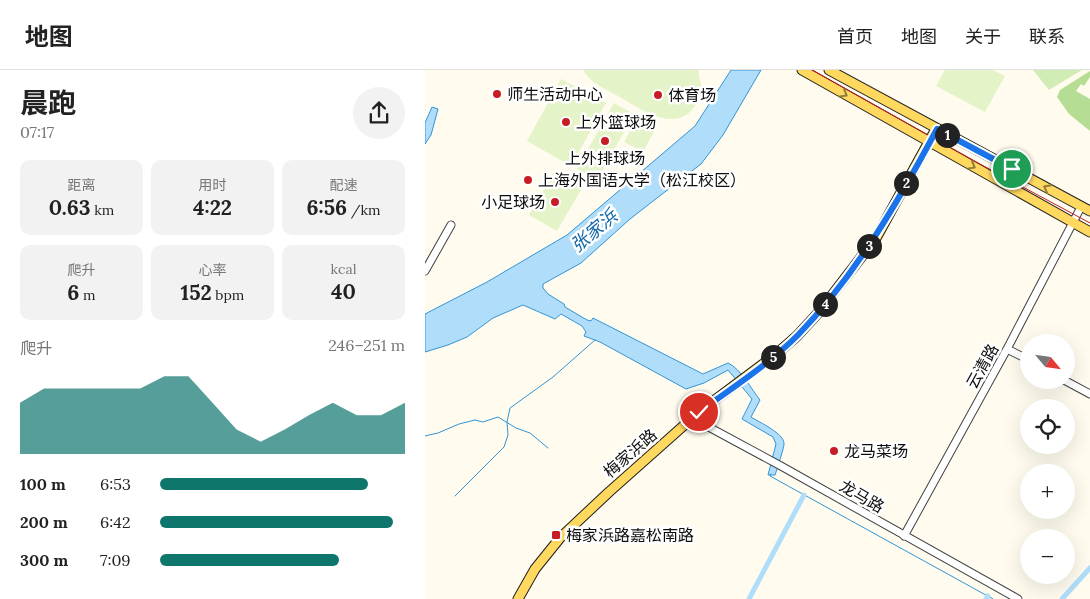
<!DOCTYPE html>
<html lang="zh">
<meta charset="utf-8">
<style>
:root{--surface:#fff;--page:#f2f2f2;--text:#222;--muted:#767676;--line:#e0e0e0;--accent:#0f766e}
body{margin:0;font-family:Lora,"Noto Sans SC",serif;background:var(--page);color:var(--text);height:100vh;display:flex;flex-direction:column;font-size:19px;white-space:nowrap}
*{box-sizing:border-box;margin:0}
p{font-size:16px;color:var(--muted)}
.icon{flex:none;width:28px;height:28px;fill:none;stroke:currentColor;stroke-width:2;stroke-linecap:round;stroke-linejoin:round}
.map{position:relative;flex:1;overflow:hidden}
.drawer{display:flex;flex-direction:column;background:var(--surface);width:425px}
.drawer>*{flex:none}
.needle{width:32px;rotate:119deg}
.tools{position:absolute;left:595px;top:264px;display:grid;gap:10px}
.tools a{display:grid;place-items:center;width:55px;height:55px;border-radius:50%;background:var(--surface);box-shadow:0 5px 20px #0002;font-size:25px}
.pin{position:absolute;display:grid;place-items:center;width:42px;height:42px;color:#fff;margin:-21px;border:2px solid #fff;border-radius:50%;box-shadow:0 1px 5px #0007}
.km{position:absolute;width:25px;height:25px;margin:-12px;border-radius:50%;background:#222;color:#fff;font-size:14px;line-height:25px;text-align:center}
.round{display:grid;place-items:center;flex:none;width:52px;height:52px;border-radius:26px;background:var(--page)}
.summary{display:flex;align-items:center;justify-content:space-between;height:85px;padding:0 20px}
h1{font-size:28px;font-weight:700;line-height:38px}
.stats{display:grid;grid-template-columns:repeat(3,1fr);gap:8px;height:85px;padding:5px 20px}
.stats div{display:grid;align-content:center;border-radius:10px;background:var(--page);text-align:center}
.stats b{font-size:21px;font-weight:700}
.stats small{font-size:14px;font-weight:400}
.stats p{font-size:14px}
.chart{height:140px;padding:10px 20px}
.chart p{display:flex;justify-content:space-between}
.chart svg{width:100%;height:90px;margin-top:5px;fill:var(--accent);opacity:.7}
ul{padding:0 20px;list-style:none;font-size:16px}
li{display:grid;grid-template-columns:80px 60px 1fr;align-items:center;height:38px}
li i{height:12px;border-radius:6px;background:var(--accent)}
header{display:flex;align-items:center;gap:30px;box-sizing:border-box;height:70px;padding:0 25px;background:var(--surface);border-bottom:1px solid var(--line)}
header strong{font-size:24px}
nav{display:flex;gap:28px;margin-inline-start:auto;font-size:18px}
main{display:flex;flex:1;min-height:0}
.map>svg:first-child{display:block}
</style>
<header>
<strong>地图</strong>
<nav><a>首页</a><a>地图</a><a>关于</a><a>联系</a></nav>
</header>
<main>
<section class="drawer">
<div class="summary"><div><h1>晨跑</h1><p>07:17</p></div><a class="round"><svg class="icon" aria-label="share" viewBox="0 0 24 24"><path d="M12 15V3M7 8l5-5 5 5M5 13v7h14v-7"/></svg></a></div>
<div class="stats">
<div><p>距离</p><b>0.63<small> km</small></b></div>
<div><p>用时</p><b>4:22</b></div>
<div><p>配速</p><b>6:56<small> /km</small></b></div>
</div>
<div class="stats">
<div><p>爬升</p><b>6<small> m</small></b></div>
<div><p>心率</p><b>152<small> bpm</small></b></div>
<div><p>kcal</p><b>40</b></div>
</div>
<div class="chart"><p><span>爬升</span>246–251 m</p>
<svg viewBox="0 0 160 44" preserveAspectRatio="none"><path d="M0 44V19L10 12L20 12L30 12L40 12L50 12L60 6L70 6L80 19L90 32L100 38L110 32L120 25L130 19L140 25L150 25L160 19V44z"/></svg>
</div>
<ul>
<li><b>100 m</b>6:53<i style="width:85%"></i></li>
<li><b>200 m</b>6:42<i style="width:95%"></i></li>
<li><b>300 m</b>7:09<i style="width:73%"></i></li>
</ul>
</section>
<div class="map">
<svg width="665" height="529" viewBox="0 0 665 529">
<rect width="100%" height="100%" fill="#fffcef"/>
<path fill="#d2ecb6" d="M608,0H657L624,20Z"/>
<path fill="#b5de94" d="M665,1V7L659,16L656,14L651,21L665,29V61L644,44L632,27L635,20Z"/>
<path fill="#e4f3c8" d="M158,0H274C273,13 281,17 272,33C253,66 217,40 195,27C182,20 165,13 158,0Z
M520,0H568L580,6L560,42L511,16Z
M136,9L181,33L146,96L102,71Z
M189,33L209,44L172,110L152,99Z
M213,46L232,56L218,82L199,72Z
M129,102L157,118L132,161L104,145Z"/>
<path fill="#b0defa" stroke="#3294d5" d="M306,0H336L298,65L276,94L205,149L156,193L118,214V218L123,224L139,234L140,237L162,250L166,251L168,248L278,304L303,293C315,298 327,320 335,330L326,347C334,352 360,364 359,374C359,378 352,399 350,405H343L351,374L348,367L317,349L327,329L303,300L279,313L261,319L175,272L159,266L161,262L157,256L136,244L130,249L98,235L68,248L42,267L23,275L0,282V244L62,212L142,165L270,56Z
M7,37L13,39L6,65L0,74V53Z"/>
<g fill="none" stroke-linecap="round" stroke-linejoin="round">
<path stroke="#3294d5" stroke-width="1" d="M0,366L13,363L34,354L50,350L58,352L73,347L91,358L105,363L123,378
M346,404L345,406L568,529
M30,426L79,377L83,365L82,352L85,338L128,307L170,270"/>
<path stroke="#b0defa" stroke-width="5" d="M324,529L379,425
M561,529L563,526
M637,529L665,498"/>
<defs>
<path id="minor" d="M0,201L26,155
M582,279L604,290
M639,310L665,324
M267,348L356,396L593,529
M479,466L582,279L656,137"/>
<path id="major" d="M377,0L665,162
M404,0L665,141
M93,529L110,499L135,468L184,422L274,342L349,286L372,266L394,242L451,168L511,59"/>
</defs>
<use href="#minor" stroke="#414141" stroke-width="9"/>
<use href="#major" stroke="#1f1f1f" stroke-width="11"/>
<use href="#minor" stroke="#fff" stroke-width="7"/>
<use href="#major" stroke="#ffd85f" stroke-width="9"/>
<path stroke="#c71d25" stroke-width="1" d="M387,0L555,94L665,153"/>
</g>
<defs><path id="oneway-chevron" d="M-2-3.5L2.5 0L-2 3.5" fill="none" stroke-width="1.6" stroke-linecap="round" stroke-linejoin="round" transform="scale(1.25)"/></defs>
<g stroke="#937d3b">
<use href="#oneway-chevron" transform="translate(419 24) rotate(30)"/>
<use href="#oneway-chevron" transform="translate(547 96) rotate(29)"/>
<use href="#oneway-chevron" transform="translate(622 118) rotate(-152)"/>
</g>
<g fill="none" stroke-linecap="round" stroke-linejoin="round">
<defs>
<path id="route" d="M274,342C307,318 344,294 373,265C431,205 473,132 512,59L587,99"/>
</defs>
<use href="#route" stroke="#fff" stroke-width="10"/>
<use href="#route" stroke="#1a73e8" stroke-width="6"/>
</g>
<g fill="#c71d25" stroke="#fff" stroke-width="2">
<circle cx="72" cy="24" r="5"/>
<circle cx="233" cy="25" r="5"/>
<circle cx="141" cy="52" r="5"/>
<circle cx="180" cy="71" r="5"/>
<circle cx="103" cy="110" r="5"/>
<circle cx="130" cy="132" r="5"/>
<circle cx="409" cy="381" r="5"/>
<rect x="126" y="460" width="10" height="10" rx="2.5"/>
</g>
<g text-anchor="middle" stroke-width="5" stroke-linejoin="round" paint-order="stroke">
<g font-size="16" fill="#0e0e0e" stroke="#fff" text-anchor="start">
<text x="82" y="30">师生活动中心</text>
<text x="243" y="31">体育场</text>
<text x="151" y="58">上外篮球场</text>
<text x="180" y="94" text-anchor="middle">上外排球场</text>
<text x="113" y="116">上海外国语大学（松江校区）</text>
<text x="120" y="138" text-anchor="end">小足球场</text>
<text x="419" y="387">龙马菜场</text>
<text x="141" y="471">梅家浜路嘉松南路</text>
</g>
<g font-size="16" fill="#0e0e0e" stroke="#fff">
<text transform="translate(557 296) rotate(-61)" y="6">云清路</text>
<text transform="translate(205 383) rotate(-41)" y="6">梅家浜路</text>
<text transform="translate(437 426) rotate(30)" y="6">龙马路</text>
</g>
<g font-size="18" font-style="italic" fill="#0f65a8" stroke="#fff">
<text transform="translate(169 161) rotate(-40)" y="6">张家浜</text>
</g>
</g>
</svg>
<div class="tools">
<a><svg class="needle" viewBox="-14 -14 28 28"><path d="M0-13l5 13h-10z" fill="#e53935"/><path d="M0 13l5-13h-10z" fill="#767676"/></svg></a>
<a><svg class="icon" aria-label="locate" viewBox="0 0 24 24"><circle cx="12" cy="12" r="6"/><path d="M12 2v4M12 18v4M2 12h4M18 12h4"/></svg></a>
<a>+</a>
<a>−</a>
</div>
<div class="pin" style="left:587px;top:99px;background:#1e9e55"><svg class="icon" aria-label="arrive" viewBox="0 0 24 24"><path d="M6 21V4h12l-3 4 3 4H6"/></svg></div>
<div class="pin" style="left:274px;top:342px;background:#d93025"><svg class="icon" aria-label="check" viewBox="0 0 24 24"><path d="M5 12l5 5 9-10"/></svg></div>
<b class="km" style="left:522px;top:65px">1</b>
<b class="km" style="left:481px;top:113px">2</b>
<b class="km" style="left:444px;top:176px">3</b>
<b class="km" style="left:400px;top:234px">4</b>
<b class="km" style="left:348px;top:287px">5</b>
</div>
</main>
